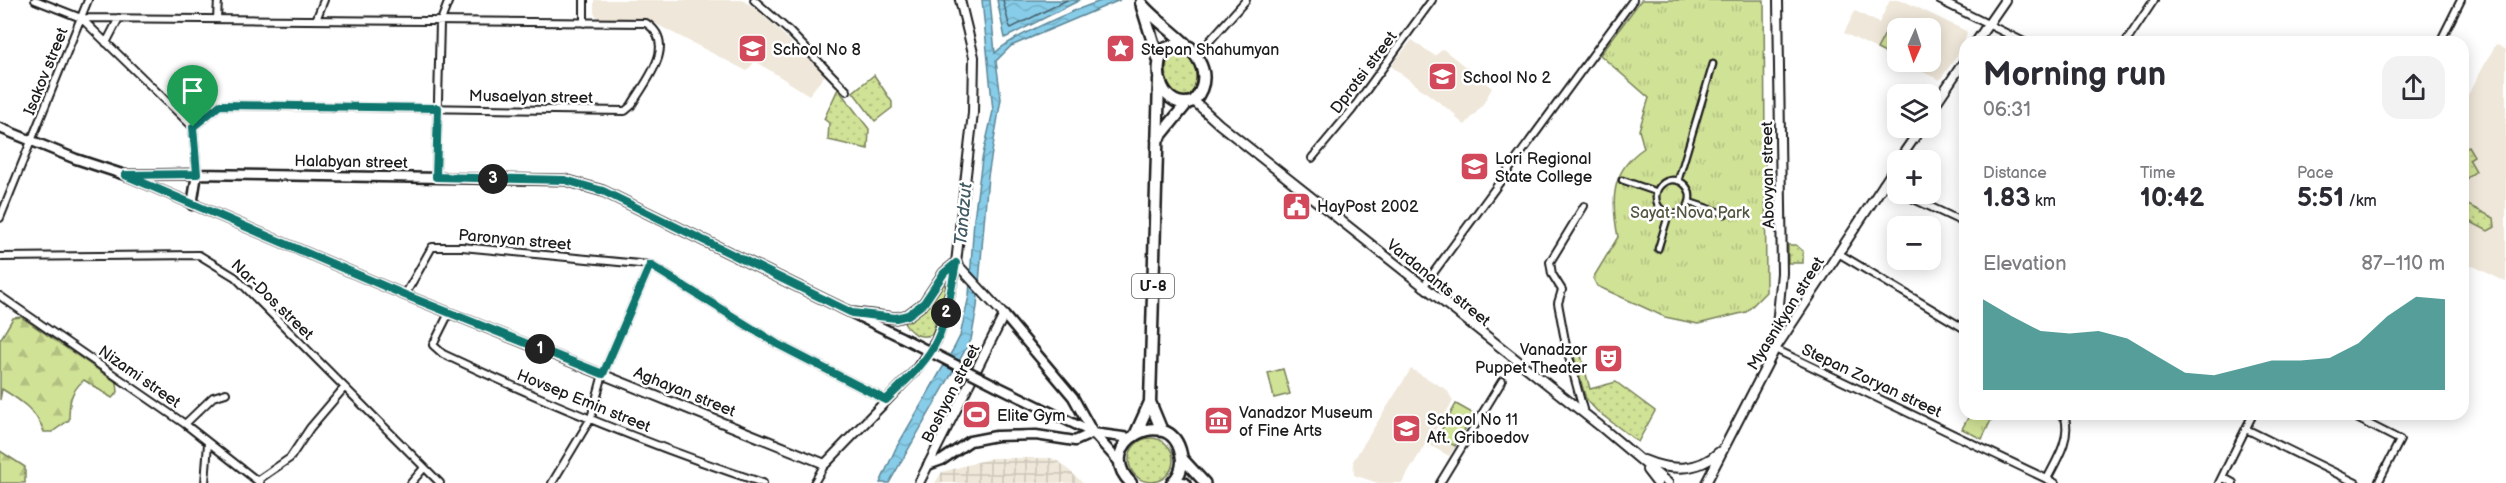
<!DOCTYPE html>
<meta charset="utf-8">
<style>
:root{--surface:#fff;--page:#f2f2f3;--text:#2b2b33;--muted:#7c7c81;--accent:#0f766e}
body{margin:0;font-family:"Balsamiq Sans","Noto Sans Armenian",sans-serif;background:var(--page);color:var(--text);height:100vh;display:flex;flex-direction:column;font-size:22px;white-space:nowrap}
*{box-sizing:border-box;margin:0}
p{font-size:20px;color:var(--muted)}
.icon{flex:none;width:33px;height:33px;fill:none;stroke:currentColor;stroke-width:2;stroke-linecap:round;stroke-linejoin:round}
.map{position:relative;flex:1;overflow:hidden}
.side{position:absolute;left:1959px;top:36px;width:510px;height:384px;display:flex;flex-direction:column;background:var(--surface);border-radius:18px;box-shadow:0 3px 15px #0003}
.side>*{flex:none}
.needle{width:39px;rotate:183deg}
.buttons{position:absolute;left:1887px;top:18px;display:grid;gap:12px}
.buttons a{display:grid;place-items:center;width:54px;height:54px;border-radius:12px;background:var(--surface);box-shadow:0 3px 15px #0003;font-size:30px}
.pin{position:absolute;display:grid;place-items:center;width:51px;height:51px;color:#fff;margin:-62px -26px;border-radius:50% 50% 50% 0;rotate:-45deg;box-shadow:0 0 6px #0007}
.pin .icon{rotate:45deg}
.km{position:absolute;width:30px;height:30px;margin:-15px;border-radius:50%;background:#222;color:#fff;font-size:16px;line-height:30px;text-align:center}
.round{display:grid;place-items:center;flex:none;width:63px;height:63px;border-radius:18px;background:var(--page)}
.overview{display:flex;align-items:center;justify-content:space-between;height:102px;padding:0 24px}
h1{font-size:33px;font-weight:800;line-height:45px}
.metrics{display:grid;grid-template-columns:repeat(3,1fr);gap:9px;height:102px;padding:6px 24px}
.metrics div{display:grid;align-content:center}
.metrics b{font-size:26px;font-weight:800}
.metrics small{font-size:16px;font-weight:400}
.metrics p{font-size:16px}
.chart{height:168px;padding:12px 24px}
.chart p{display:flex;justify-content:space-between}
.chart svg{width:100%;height:108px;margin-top:6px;fill:var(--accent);opacity:.7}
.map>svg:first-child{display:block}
</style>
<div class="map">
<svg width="2506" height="483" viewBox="0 0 2506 483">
<defs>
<pattern id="industrial-grid" width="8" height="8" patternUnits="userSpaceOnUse" patternTransform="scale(1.5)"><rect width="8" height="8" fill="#efe7d9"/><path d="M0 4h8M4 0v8" fill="none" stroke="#ccc6ba"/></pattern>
<pattern id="grass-dots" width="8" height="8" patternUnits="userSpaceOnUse" patternTransform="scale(1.5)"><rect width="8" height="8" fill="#d0e296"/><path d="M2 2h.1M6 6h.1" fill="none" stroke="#b2c181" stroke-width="1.8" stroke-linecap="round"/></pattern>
<pattern id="forest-firs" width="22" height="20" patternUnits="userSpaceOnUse" patternTransform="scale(1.5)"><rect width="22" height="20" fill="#d0e296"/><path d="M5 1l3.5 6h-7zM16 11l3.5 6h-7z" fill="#b2c181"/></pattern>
<pattern id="park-tufts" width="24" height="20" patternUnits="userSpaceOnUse" patternTransform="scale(1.5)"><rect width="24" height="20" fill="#d0e296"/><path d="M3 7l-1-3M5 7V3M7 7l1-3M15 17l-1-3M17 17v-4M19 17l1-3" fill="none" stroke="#b2c181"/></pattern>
<pattern id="water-waves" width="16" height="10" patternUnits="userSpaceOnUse" patternTransform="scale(1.5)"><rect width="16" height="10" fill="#87cce8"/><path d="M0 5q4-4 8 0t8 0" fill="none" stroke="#74afc6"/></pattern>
</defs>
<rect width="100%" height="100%" fill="#fff"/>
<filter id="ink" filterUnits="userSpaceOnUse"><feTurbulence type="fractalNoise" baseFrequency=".0167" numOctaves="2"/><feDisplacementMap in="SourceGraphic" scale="12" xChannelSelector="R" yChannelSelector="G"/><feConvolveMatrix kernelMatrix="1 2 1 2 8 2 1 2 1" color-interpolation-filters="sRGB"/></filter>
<g filter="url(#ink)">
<path fill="#efe7d9" d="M594,0H743L762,14L825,75L809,95L755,61L747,71L648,20L599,19L594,13Z
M1890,0H1902L1966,31L1967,34L1958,54L1940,80L1902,62H1930V28H1898L1897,59L1844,33L1855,11L1879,23Z
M1412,40L1435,56L1443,49L1492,88L1482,106L1465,125L1455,117L1456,115L1391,66Z
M2496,44L2506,50V282L2463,261V104Z
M1411,369L1447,390L1453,401L1433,434L1455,447L1449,456L1426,443L1402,483H1378L1354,475L1353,461Z"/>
<path fill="url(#industrial-grid)" d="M992,458H1052L1062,464L1083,483H935L942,472Z"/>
<path fill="url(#grass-dots)" stroke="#767f59" stroke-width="1.5" d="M1175,48C1180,49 1185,50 1189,54C1199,64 1199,94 1184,99L1178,97L1166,83L1167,54Z
M874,75L892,102V108L875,121L853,92Z
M838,89L869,129L868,149L828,140L829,123L824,119Z
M2468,146L2474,156L2469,159L2476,171L2467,178L2463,186V149Z
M2463,205H2468L2494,218L2495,227L2488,231L2463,218Z
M1788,245H1796L1803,251V263H1788Z
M944,282L946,288L937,313L933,334C921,340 909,333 903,321L922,311Z
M1579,348L1590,389L1616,382L1655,411L1638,442L1597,411L1586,399L1572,350Z
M1129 460a22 22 0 1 1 44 0a22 22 0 1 1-44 0Z"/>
<path fill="url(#forest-firs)" stroke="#767f59" stroke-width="1.5" d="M21,317L117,383L118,392L112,398L84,380C70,392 69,402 69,420L52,432H44C37,411 20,400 2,389L0,400V340L13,318Z
M0,451L25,467V483H0Z"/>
<path fill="url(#park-tufts)" stroke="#767f59" stroke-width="1.5" d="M1641,0H1764L1766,292L1746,312L1698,324L1665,317L1597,286L1593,278L1618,237C1611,201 1610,171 1644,148L1639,130L1649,98L1600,55Z
M1970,414H1994L1982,439L1962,429Z"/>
<path fill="#d0e296" stroke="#767f59" stroke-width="1.5" d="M1886,32L1897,37V59L1877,49Z
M1283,369L1290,394L1274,398L1268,373Z
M1456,404L1474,414L1455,446L1438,436Z"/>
<path fill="url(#water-waves)" stroke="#5c8696" stroke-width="1.5" d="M982,0H990L995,53C1012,36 1076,9 1101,1C1107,0 1114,0 1120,0L1011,46L996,61L1001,99L988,176L977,307L971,340L889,483H880L896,448L954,348L960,336L969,296L974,219L982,159L993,111Z
M997,0H1080L1005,38Z"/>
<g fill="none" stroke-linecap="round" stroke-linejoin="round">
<path stroke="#47626e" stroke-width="1.5" d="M1003,0L1009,25L1011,28L1067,0"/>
<defs>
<path id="pedestrian" d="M1622,180L1657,192
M1656 197a17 17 0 1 1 34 0a17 17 0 1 1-34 0Z
M1678,181L1713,64
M1689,202L1725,214
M1658,249L1669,213"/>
<path id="minor" d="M35,0L81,18L646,23C679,44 645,82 631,106L625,111L220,105L193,127
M754,0L789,31L847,91
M1939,0L2024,42
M81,18L193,127L197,174
M217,19L218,0
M316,20L324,0
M584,23V0
M2126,42L2154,0
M2440,42L2461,0
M106,43L119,18
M1197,55L1246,0
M1312,158L1352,110L1432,0
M436,177L440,23L449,0
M1883,184L1898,191
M1903,194L1965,223
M1584,206L1550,262L1552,274L1562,290L1558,303L1566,346L1584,413
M0,218L88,0
M1838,253L1965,329
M0,257L199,255L235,277L440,483
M1423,287L1633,0
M405,295L432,247H462L650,265L777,344L886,400
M0,296L185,424L260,483
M449,313L433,345L443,354C547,403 654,447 763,483
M1775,349L2055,483
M2349,414L2400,440L2378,483
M185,424L213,397L226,393
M2246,429L2356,483
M2222,477L2233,483
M2047,479C2056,461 2071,439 2065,418L2060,414
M258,480L290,458L310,428L344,388
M205,483L208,443
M411,483L424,468
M552,483L591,418L603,374L650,265
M814,483L825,464
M1440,483L1502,381
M2219,483L2253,414"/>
<path id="tertiary" d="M1976,42L2005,0
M1194,101L1219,124L1600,426L1668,483
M1930,112L1965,60
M1899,160L1921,128
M125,175L405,295L825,464L915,371L936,341L946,313L956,263L973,113L974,57L960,0
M1775,346L1782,273L1778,0
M1644,460C1670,471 1698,472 1719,452
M1647,470L1657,483
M919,483L1004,315L956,263
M1706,483L1775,349L1898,163"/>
<path id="secondary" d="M0,128L76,159L125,175L197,174L565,180L603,191L901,337
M192,205L197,174
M855,313L896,318L908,315L924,303L944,273L956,263
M1004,315L1073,397L1093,433L1121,464
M997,386L1093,433L1130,438
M928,465L942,460L970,441L996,436L1036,435L1075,441L1093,433"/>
<path id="primary" d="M1182,458L1205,483
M1174,481L1185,483"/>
<path id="trunk" d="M1141,3C1162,31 1228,59 1194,101C1165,113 1148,69 1166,48L1178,44L1190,47
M1142,7L1159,61
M1157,140L1187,103
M1150,402L1162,431
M1136,433L1150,402L1159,80
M1131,483C1091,444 1170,401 1181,454C1184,465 1180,475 1172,483"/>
</defs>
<use href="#pedestrian" stroke="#1c1c1c" stroke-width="9"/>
<use href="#minor" stroke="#1c1c1c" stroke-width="10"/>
<use href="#tertiary" stroke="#1c1c1c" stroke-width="12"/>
<use href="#secondary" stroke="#1c1c1c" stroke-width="13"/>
<use href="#primary" stroke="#1c1c1c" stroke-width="14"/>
<use href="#trunk" stroke="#1c1c1c" stroke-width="15"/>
<use href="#pedestrian" stroke="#fff" stroke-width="4.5"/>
<use href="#minor" stroke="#fff" stroke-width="6"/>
<use href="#tertiary" stroke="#fff" stroke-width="8"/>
<use href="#secondary" stroke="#fff" stroke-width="8"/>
<use href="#primary" stroke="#fff" stroke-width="9"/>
<use href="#trunk" stroke="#fff" stroke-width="10"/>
<defs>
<path id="secondary-bridge" d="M901,337L997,386"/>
</defs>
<use href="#secondary-bridge" stroke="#1c1c1c" stroke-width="13" stroke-linecap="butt"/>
<use href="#secondary-bridge" stroke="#fff" stroke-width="8"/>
</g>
</g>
<g fill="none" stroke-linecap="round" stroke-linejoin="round" filter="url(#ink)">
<defs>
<path id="route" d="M220,105L438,108L436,177L565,180L603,191L852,313L896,318L908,315L924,303L944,273L956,263C951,289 948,316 937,340C926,364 904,382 886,400L777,344L650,265L603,374L405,295L125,175L197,174L193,127Z"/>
</defs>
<use href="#route" stroke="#fff" stroke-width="12"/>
<use href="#route" stroke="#0f766e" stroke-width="8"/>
</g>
<defs>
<symbol id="school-square" viewBox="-11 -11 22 22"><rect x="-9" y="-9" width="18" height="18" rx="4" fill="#d1495b" stroke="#fff"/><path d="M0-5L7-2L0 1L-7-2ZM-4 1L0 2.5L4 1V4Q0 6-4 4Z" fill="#fff"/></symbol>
<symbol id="sight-square" viewBox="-11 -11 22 22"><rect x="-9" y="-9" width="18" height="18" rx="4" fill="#d1495b" stroke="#fff"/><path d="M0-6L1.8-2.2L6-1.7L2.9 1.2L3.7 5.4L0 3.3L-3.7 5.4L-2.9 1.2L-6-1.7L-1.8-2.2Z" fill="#fff"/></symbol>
<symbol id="university-square" viewBox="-11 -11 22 22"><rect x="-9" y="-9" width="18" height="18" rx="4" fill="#d1495b" stroke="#fff"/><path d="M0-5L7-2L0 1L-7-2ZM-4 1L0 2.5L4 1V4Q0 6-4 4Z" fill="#fff"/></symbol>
<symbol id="civic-square" viewBox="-11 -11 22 22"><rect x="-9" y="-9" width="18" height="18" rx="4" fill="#d1495b" stroke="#fff"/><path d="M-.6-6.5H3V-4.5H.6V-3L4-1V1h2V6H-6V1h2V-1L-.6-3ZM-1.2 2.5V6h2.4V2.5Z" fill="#fff"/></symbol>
<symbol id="theatre-square" viewBox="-11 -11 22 22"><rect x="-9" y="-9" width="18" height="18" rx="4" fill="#d1495b" stroke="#fff"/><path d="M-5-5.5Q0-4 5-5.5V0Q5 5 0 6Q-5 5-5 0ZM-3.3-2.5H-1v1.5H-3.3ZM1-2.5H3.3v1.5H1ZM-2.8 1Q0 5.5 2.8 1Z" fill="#fff"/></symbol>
<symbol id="stadium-square" viewBox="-11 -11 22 22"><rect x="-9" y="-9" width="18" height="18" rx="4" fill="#d1495b" stroke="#fff"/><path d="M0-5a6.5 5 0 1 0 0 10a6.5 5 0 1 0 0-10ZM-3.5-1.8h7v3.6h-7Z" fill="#fff"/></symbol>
<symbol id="museum-square" viewBox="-11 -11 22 22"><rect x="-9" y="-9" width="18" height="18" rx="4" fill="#d1495b" stroke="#fff"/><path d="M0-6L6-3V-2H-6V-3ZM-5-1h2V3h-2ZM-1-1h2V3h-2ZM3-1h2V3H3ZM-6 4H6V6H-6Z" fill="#fff"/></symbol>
</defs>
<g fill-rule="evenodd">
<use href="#school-square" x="736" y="32" width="33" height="33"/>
<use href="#sight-square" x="1104" y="32" width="33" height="33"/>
<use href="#school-square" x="1426" y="60" width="33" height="33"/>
<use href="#university-square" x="1458" y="150" width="33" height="33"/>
<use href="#civic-square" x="1280" y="190" width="33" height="33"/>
<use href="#theatre-square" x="1592" y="342" width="33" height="33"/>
<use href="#stadium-square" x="960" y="398" width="33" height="33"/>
<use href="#museum-square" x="1202" y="404" width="33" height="33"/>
<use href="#school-square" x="1390" y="412" width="33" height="33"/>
</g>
<g text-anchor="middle" stroke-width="5" stroke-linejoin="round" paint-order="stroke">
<rect fill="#fff" stroke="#606060" stroke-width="1.5" x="1132" y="274" width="42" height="24" rx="4.5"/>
<g font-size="15" font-weight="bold" fill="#1c1c1c">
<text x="1153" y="291">Մ-8</text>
</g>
<g font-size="16" fill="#1c1c1c" stroke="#fff" text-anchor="start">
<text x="773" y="55">School No 8</text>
<text x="1141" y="55">Stepan Shahumyan</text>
<text x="1463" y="83">School No 2</text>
<text x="1495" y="164">Lori Regional<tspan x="1495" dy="18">State College</tspan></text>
<text x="1317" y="212">HayPost 2002</text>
<text x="1587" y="355" text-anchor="end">Vanadzor<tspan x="1587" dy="18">Puppet Theater</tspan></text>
<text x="1239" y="418">Vanadzor Museum<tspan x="1239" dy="18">of Fine Arts</tspan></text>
<text x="997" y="421">Elite Gym</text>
<text x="1427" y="425">School No 11<tspan x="1427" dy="18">Aft. Griboedov</tspan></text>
</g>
<g font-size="16" fill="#1c1c1c" stroke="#fff">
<text transform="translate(45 71) rotate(-68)" y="6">Isakov street</text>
<text transform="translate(1363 72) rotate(-53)" y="6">Dprotsi street</text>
<text transform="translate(531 96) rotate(1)" y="6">Musaelyan street</text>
<text transform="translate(351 161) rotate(1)" y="6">Halabyan street</text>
<text transform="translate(1767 175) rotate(-91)" y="6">Abovyan street</text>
<text transform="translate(515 239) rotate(5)" y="6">Paronyan street</text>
<text transform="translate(1439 282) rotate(39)" y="6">Vardanants street</text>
<text transform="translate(273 299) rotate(44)" y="6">Nar-Dos street</text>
<text transform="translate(1785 313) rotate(-58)" y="6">Myasnikyan street</text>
<text transform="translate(140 376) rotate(35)" y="6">Nizami street</text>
<text transform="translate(1872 380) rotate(25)" y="6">Stepan Zoryan street</text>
<text transform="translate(685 391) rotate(22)" y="6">Aghayan street</text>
<text transform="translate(950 393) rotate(-63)" y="6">Boshyan street</text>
<text transform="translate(584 400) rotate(22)" y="6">Hovsep Emin street</text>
</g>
<g font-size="16" fill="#525741" stroke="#fff">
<text x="1690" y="218">Sayat-Nova Park</text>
</g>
<g font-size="18" font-style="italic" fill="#415a63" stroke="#fff">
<text transform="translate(963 214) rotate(-85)" y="6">Tandzut</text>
</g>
</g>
</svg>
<div class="buttons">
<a><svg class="needle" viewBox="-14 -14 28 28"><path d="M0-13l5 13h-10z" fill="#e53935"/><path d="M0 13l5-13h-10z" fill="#7c7c81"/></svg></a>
<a><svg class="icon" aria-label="layers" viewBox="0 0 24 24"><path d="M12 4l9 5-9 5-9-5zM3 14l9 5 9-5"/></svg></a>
<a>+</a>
<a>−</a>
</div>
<div class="pin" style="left:193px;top:127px;background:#1e9e55"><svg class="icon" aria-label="arrive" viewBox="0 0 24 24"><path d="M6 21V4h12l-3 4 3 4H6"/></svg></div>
<b class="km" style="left:540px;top:349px">1</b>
<b class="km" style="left:946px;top:313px">2</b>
<b class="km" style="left:493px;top:179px">3</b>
<section class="side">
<div class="overview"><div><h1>Morning run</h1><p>06:31</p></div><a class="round"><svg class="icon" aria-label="share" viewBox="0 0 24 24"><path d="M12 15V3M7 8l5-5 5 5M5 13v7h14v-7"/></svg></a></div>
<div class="metrics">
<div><p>Distance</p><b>1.83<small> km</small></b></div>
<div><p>Time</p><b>10:42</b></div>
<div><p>Pace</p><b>5:51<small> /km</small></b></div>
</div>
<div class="chart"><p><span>Elevation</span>87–110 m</p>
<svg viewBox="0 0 160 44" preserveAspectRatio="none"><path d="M0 44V7L10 14L20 20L30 21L40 20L50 23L60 30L70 37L80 38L90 35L100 32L110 32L120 31L130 25L140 14L150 6L160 7V44z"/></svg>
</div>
</section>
</div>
